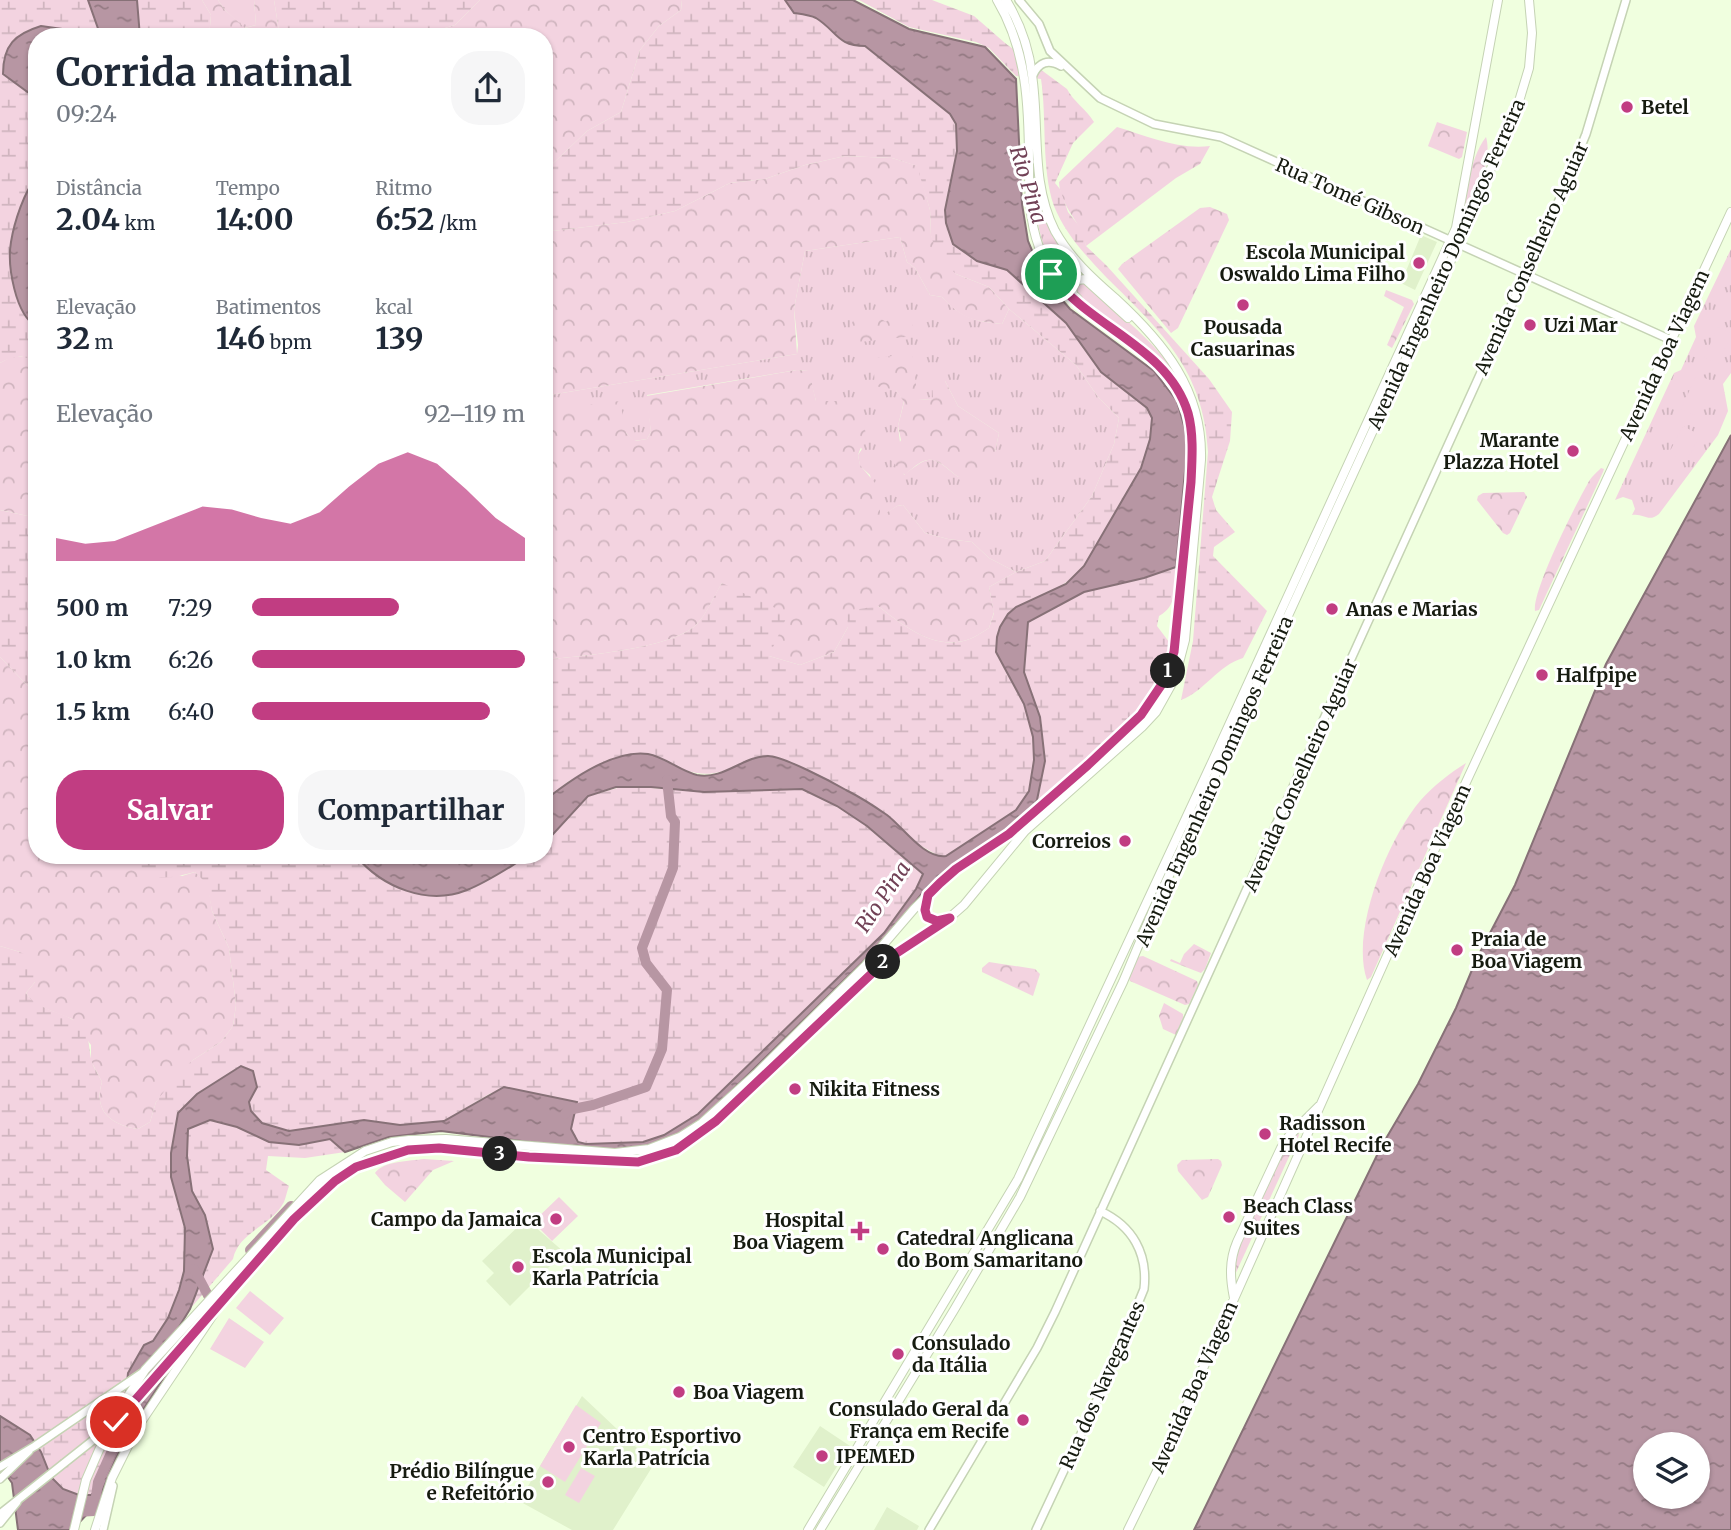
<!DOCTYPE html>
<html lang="pt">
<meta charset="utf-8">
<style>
:root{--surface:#fff;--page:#f6f6f7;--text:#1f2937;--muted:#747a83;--accent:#c13d82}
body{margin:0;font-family:Merriweather,serif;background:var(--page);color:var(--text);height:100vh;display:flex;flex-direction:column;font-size:26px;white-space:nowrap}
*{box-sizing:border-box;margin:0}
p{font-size:23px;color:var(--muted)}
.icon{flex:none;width:38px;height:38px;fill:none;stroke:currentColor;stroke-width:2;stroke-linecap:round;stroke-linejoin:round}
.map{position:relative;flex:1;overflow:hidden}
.side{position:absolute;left:28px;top:28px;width:525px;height:836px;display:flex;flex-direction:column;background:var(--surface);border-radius:28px;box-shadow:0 2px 5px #0004}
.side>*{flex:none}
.controls{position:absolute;left:1633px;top:1432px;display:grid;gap:14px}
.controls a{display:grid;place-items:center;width:77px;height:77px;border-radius:50%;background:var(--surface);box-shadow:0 2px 5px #0004;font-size:35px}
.pin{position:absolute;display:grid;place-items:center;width:60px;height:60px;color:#fff;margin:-30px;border:4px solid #fff;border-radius:50%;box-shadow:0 2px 7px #0007}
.km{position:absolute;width:35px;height:35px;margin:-18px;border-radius:50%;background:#222;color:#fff;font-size:19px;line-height:35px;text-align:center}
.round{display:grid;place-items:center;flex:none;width:74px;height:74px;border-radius:28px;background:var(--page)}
.headline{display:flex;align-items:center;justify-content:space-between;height:119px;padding:0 28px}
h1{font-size:38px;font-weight:700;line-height:52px}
.stats{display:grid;grid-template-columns:repeat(3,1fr);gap:10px;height:119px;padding:7px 28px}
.stats div{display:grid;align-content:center}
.stats b{font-size:30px;font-weight:700}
.stats small{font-size:19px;font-weight:400}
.stats p{font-size:19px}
.chart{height:196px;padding:14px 28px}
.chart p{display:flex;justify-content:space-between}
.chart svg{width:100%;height:126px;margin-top:7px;fill:var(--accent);opacity:.7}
.button{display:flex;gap:14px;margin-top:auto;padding:14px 28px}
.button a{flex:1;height:80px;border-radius:28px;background:var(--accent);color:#fff;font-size:28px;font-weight:700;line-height:80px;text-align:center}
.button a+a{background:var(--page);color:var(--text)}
ul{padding:0 28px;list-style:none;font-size:23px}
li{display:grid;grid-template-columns:112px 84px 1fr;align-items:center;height:52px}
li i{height:18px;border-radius:9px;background:var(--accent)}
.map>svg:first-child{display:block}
</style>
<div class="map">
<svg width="1731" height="1530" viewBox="0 0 1731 1530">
<defs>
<pattern id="grass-tufts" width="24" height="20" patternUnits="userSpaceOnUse" patternTransform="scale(1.75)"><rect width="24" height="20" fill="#f3d3e0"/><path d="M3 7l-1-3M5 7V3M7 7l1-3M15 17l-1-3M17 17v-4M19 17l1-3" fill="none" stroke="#d0b5bf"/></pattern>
<pattern id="forest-crowns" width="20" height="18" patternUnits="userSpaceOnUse" patternTransform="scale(1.75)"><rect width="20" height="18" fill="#f3d3e0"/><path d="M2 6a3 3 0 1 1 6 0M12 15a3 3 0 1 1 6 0" fill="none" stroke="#d0b5bf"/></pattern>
<pattern id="wetland-marsh" width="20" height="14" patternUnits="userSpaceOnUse" patternTransform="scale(1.75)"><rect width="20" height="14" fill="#f3d3e0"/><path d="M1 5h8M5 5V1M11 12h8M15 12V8" fill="none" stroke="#d0b5bf"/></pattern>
<pattern id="water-ripples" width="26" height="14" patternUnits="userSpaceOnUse" patternTransform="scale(1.75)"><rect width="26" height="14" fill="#b796a3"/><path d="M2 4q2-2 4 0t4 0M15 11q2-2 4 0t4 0" fill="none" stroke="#947a83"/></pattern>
</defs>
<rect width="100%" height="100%" fill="#f0ffdf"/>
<path fill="#e0f1cb" d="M1421,235L1437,242L1415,290L1401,283Z
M526,1219L564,1252L510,1306L486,1281L494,1273L482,1261Z
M582,1396L654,1464L613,1530H572L519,1501Z
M820,1426L850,1446L824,1487L793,1467Z
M887,1507L919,1526L917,1530H874Z"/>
<path fill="url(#grass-tufts)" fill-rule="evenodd" d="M218,0H254L256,25L244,28L224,9Z
M1033,179C1040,217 1056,245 1080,274L1071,278L1066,288C1041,255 1035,219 1033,179Z
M900,237L907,262L915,268L930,295L942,297C962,318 974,321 1002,324L1009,309L1076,365L1098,397L1119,418L1114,444L1092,496L1045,561L1016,572L989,558L972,542L948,539L925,533L903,505L897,506L880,518L870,475L860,466L858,455L862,449L816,401L808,371L797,370L647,395L651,432L647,439L634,441L626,433L544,410V396L797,354L798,345L794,309L805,251ZM945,381L958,406L999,433L995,452L958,477C931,455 931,454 904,475L898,426L904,401L896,390L918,400L933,399Z
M1731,249V373L1723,384L1728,411L1718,435L1659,514C1648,523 1644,513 1632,515L1635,509L1632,500L1623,497L1615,500L1674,373L1681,370L1696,337L1694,326Z
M1081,283L1086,285C1122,318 1171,351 1187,399C1166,351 1114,327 1077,293L1076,288Z"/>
<path fill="url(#forest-crowns)" d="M202,0H218L224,9L245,28L256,25L254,0H274L280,37H209L211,15Z
M480,0H682L681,10L659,26L640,50L621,112L587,131L544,172V37H415L455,25Z
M1437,122L1467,132L1462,157L1459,159L1428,146Z
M1117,127C1147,136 1178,150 1210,146L1200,164L1176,178L1086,246C1082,222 1060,207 1059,182Z
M1486,137C1494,164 1470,207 1459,232L1457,231C1466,203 1468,160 1486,137Z
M845,156L892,158L918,166L930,210L931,236L956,274L989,287L1009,309L1002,324C974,321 962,319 942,297L930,295L915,268L907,262L900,237L805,251L794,309L797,354L544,396V232L627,222L675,211L730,183L765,179L805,165Z
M1210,207L1227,214L1229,220L1178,328L1171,333L1118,269L1122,264L1200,208Z
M1386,290L1412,300L1414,304L1392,348L1387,345L1404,307L1384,296Z
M861,313H872L886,322L893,314L911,313L914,336L860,342L850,327L855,317Z
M912,354L918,400L933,399L932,381H945L958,406L999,433L995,452L997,465L958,477C934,457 929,452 905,475L890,459L901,440L898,426L904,402L896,390L875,386L873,358Z
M11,357H26L37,365V518L0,510V363Z
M797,370L809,371L816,401H837L863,421L866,434L858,455L860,465L880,489V517L897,506L903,505L925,533L948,539L972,542L989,558L1016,572L989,587L994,612L989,628C980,634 969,641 958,642C928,646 900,623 878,606L848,627L834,652L800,665L769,656L722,583C714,596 707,614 696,625C671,649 580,656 544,660V410L620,401L626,433L635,441L647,439L651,432L646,396Z
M1601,468L1604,469L1603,472L1539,610L1535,611C1532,591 1575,506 1587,485C1590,478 1596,473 1601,468Z
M1524,492L1527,497L1510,533L1507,535L1503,533L1477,500L1478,496L1483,493Z
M0,657L29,687L30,715L37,725V856H130L132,860L182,876L195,872L208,884L212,911L229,948L236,1005L233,1026L221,1042L193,1060L156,1102L150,1122L138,1129C111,1125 93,1111 102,1082L91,1061V1045L72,1019L34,1004L26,993L35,982L20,952L0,946Z
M1466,763L1371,977L1367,980C1350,931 1388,839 1420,801C1433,786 1450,773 1466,763Z
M1194,944L1211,953L1205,969L1201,973L1170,961L1171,959L1180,963L1184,954Z
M1143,956L1197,981L1198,985L1189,1004L1185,1005L1130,981L1129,978L1137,957Z
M989,962L1035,969L1040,974L1033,996L982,972V968Z
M1164,1003L1183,1014V1018L1176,1035L1163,1029L1159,1016Z
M1298,1132L1299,1135L1234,1277V1256L1282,1148Z
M424,1159L454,1161L433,1170L405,1202L385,1185L375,1173C383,1161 410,1161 424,1159Z
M1218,1159L1221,1161L1222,1165L1208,1197L1202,1200L1178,1171L1177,1165L1182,1160Z"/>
<path fill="url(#wetland-marsh)" d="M0,0H88L101,37H37V177C24,191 14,223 11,242C7,265 15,315 37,327V365C26,353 13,356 0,363Z
M137,0H202L211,15L209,37H140Z
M274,0H480L455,25L415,37H280Z
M682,0H785L794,13C801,14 810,15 816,18C837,31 837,46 865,46L950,114C966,138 954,174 946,200L977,261L1007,270L1066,323L1101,372L1148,408L1152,418L1150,439L1141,468L1084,566L1077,575L1056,589L997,652L1024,704L1033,737L1034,760L1029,791L1016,810L946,856L941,857L912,841L889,816L749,761C703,783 693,774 649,754L569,781L544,801V660C580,656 671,649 696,625C707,614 714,595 722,583L788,614L769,656L800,665L834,652L848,627L847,611L878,606C900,623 928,646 958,642C969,641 980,634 989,628L994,613L989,587L1016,572L1045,561L1092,496L1114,444L1119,418L1098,397L1076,365L1009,309L989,287L956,274L939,259L931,236L930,210L917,166L892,158L845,156L805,165L765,179L730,183L675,211L627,222L544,232V172L587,131L621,112L640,50L659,26L681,10Z
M859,0H932L974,16L1005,43L1067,89C1073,101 1086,109 1094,122L1073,143L1055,183L1060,189L1068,212L1084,232L1086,246L1106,265L1209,379L1232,412L1230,441L1212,497L1216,510L1235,532L1214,547L1213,556L1267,611L1243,658C1217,666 1205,691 1181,700L1193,641L1208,452C1204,371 1162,332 1107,278C1087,257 1065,234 1054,206C1041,169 1047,118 1041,79L1016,76L989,48L976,42L909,27Z
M0,510L37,518V725L30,715L29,687L0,657Z
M1176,567C1174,587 1178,606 1159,616L1157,626L1169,642C1164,693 1127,725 1091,756C1070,775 1050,793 1029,811L1045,761L1024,672L1028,622L1084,592L1144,578Z
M625,786L704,792L802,789L837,806L867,826L923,874L916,889L884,933L698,1114L664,1135L642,1142L586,1144L578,1141L571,1129L491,1093L444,1121L400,1125L364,1120L289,1131L262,1123L251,1111L249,1102L253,1071L242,1066L197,1094L171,1177L185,1228L184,1271L179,1290L168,1318L153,1341L126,1404L122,1432L116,1452L99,1488L91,1495C72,1495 54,1487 46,1469C44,1464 44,1457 41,1453C32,1437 15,1425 0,1416V946L20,952L33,959L35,982L26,993C39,1013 63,1009 81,1026C91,1037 88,1049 92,1062C94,1069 99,1075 102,1082C93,1111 111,1125 138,1129L150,1122L156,1102L179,1072L193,1060L221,1042L233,1026L236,1005L229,948L212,911L207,884L195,872C169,879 144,884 130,856H356C392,896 438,907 486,880C499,873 514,860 528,856C533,855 540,856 544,856V844L582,802L588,796Z
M210,1120L237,1127L269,1142L299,1145L330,1139L345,1152L305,1158L268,1156L266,1170L289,1186C287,1191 286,1197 284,1202C272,1226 239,1231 233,1259L190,1309L213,1249L205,1215L192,1191L187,1156L188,1129Z"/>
<path fill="#f3d3e0" d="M1718,327L1731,333L1719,364L1704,357Z
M1697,374L1713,382L1697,416L1681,409Z
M1683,426L1700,435L1686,462L1669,453Z
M559,1197L578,1216L552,1241L533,1222Z
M250,1291L284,1318L270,1335L236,1308Z
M229,1318L264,1342L245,1368L210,1349Z
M576,1405L601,1423L565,1482L540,1466Z
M581,1468L595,1476L579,1503L565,1495Z"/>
<path fill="url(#water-ripples)" stroke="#877177" stroke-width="2" fill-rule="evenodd" d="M88,0H137L140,37H101Z
M785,0H853L909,29L985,47L1016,79L1022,204L1028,241L1044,279L1070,309L1154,371L1177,401L1185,429L1187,450L1176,567L1144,578L1084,592L1028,622L1024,672L1040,717L1045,761L1037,800L1029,811L1005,831L948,868L927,887L886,939L702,1120L684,1132L664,1141L643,1147L620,1150L585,1149L441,1131L389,1137L345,1152L330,1139L299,1145L269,1142L237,1127L210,1120L188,1129L187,1156L192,1191L205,1215L213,1249L190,1309L168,1345L177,1336L170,1368L136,1421L116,1458L97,1504L72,1530H18L12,1483L0,1466V1416L30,1435L41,1452L51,1477L63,1489L79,1495H91L99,1488L116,1452L122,1432L128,1373L144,1345L153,1341L168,1318L179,1290L184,1271L185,1228L171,1177V1153L178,1113L197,1094L241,1066L253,1071L257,1087L249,1102L251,1111L262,1123L289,1131L364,1120L400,1125L444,1121L504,1087L577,1102L571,1129L578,1142L586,1144L643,1142L664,1135L698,1114L884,933L916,889L923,874L867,826L837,806L802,789L704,792L651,787H616L588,796L544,844V801C570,780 613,749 648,754C665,757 680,771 697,775C724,780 743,756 768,756C783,756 832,782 846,790C860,797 874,806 887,815C903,827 924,859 946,856L1016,810L1029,791L1034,760L1033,737L1024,704L996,652L997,637L1000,627L1008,614L1016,607L1066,584L1084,566L1141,468L1150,439L1152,418L1147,408L1101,372L1066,323L1007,270L977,261L953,244L946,223L945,210L957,151L956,124L950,114L865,46C837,46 837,31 816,18C810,15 801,14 794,13Z
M41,26L62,29L67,37H37V99L3,74C3,45 15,34 41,26Z
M37,177V327C15,315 7,265 11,242C14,223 24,191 37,177Z
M1731,435V1530H1194L1381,1147L1418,1084L1456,1008L1477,958L1515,885L1606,664ZM1645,1444H1698V1496H1645Z
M356,856H410L420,862L455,856H528C509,867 488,882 467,890C427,906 382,887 356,856Z"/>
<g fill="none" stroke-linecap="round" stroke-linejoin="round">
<path stroke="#b796a3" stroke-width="10" d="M565,1114L568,1110L593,1105L646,1087L662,1049L667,990L646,963L642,948L673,868L675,822L671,816L667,780
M250,1250L291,1206
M194,1269L211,1301
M165,1361L208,1305
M76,1512L94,1511L98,1482L128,1415"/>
<defs>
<path id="secondary" d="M1019,0L1039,24L1050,51L1100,98L1154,124L1221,137L1671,340
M1033,75C1039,62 1048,59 1061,66
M0,1467L35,1446L142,1373
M0,1479L29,1451
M0,1514L116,1422L203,1324
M0,1523L17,1502
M103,1530L113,1486
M929,1530L1037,1348L1055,1312L1560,198L1586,134L1626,0
M1036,1530L1110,1372L1144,1289C1148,1254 1133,1226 1100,1211"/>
<path id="primary" d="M1078,299L1073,294L1072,287L1078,280L1085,279L1128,318
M927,898L925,910L927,917L937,921L946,919
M1234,1298C1230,1278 1229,1261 1237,1242L1281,1148L1289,1136L1319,1106
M74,1530L86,1480L99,1450L119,1410L145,1370L320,1180L365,1151L392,1142L409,1140L446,1139L615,1153L649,1149L680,1137L702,1123L756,1074L865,966L914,909L940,883L956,869L1009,834L1126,730C1145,711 1161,691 1170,665C1180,638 1179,605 1182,576C1187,530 1196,481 1191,434C1190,416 1184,399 1175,384C1139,327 1066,322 1039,247C1029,220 1029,192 1029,164C1029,107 1027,50 997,0
M95,1530L112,1478L137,1428L219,1306L308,1204L347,1173L361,1165L391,1154L425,1148L608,1162H638L676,1150L717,1121L886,960L940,926L964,905L1025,831L1142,727L1156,712L1175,678L1185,640L1201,460C1203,390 1164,343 1115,298C1092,278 1070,258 1055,231C1030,182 1040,127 1032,75C1029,48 1020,23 1006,0
M808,1530L1018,1179L1213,760L1456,228L1498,0
M820,1530L954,1310L1020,1197L1123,982L1155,906L1458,245L1517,108L1529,68L1532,33L1529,0
M1128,1530L1159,1467L1428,864L1731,212"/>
</defs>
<use href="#secondary" stroke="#c5d3b4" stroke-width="10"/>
<use href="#primary" stroke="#c5d3b4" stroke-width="10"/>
<use href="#secondary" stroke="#fff" stroke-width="7"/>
<use href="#primary" stroke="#fff" stroke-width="8"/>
</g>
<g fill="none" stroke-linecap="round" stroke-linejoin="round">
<defs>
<path id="route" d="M116,1422L294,1219L335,1181L356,1167L408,1150L439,1148L529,1157L638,1162L676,1150L716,1121L886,960L950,918L937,921L927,917L925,910L928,895L940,883L956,869L1009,834L1088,765L1141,715L1162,684L1174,652L1191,482C1192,460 1194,435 1188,413C1168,346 1089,328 1051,274"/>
</defs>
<use href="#route" stroke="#fff" stroke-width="14"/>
<use href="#route" stroke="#c13d82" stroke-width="9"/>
</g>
<g fill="#c13d82" stroke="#fff" stroke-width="2.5">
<circle cx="1627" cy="107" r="7"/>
<circle cx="1419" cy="263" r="7"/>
<circle cx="1243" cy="305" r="7"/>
<circle cx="1530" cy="325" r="7"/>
<circle cx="1573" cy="451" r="7"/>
<circle cx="1332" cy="609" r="7"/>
<circle cx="1542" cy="675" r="7"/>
<circle cx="1125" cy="841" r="7"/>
<circle cx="1457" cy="950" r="7"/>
<circle cx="795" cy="1089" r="7"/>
<circle cx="1265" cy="1134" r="7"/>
<circle cx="1229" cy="1217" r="7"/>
<circle cx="556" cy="1219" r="7"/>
<path d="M856.5 1220.5h7v7h7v7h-7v7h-7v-7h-7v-7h7z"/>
<circle cx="883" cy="1249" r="7"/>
<circle cx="518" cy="1267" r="7"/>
<circle cx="898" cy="1354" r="7"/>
<circle cx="679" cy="1392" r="7"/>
<circle cx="1023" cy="1420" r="7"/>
<circle cx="569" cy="1447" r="7"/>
<circle cx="822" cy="1456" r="7"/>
<circle cx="548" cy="1482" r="7"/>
</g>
<g text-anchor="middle" stroke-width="6" stroke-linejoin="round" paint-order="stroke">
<g font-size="19" font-weight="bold" fill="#161b10" stroke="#fff" text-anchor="start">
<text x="1641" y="114">Betel</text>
<text x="1405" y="259" text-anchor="end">Escola Municipal<tspan x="1405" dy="22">Oswaldo Lima Filho</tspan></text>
<text x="1544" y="332">Uzi Mar</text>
<text x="1243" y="334" text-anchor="middle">Pousada<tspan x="1243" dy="22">Casuarinas</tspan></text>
<text x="1559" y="447" text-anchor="end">Marante<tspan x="1559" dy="22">Plazza Hotel</tspan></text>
<text x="1346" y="616">Anas e Marias</text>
<text x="1556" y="682">Halfpipe</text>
<text x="1111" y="848" text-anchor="end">Correios</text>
<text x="1471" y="946">Praia de<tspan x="1471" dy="22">Boa Viagem</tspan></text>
<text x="809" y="1096">Nikita Fitness</text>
<text x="1279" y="1130">Radisson<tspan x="1279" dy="22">Hotel Recife</tspan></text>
<text x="1243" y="1213">Beach Class<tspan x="1243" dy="22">Suites</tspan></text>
<text x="542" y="1226" text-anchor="end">Campo da Jamaica</text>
<text x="844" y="1227" text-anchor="end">Hospital<tspan x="844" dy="22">Boa Viagem</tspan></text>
<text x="897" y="1245">Catedral Anglicana<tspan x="897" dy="22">do Bom Samaritano</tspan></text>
<text x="532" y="1263">Escola Municipal<tspan x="532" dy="22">Karla Patrícia</tspan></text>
<text x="912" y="1350">Consulado<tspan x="912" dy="22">da Itália</tspan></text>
<text x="693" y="1399">Boa Viagem</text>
<text x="1009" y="1416" text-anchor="end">Consulado Geral da<tspan x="1009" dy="22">França em Recife</tspan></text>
<text x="583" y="1443">Centro Esportivo<tspan x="583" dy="22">Karla Patrícia</tspan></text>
<text x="836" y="1463">IPEMED</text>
<text x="534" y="1478" text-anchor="end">Prédio Bilíngue<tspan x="534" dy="22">e Refeitório</tspan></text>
</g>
<g font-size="19" fill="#161b10" stroke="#fff">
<text transform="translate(1350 196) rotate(24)" y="7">Rua Tomé Gibson</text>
<text transform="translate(1531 258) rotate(-66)" y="7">Avenida Conselheiro Aguiar</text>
<text transform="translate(1446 264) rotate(-66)" y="7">Avenida Engenheiro Domingos Ferreira</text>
<text transform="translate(1664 355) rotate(-65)" y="7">Avenida Boa Viagem</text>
<text transform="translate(1300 775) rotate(-66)" y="7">Avenida Conselheiro Aguiar</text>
<text transform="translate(1214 781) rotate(-66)" y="7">Avenida Engenheiro Domingos Ferreira</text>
<text transform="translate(1427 870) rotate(-66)" y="7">Avenida Boa Viagem</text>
<text transform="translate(1102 1385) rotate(-66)" y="7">Rua dos Navegantes</text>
<text transform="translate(1194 1387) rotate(-66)" y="7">Avenida Boa Viagem</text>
</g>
<g font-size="21" font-style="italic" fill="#714156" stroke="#fff">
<text transform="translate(1028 185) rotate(73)" y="7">Rio Pina</text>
<text transform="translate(883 897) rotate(-56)" y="7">Rio Pina</text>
</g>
</g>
</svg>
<div class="controls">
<a><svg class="icon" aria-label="layers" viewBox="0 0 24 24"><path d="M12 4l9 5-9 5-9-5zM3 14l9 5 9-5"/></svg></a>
</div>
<div class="pin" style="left:1051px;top:274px;background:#1e9e55"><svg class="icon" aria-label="arrive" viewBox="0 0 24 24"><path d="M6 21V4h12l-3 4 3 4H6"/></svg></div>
<div class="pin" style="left:116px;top:1422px;background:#d93025"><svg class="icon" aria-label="check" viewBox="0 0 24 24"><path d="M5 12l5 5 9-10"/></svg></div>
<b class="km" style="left:1168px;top:671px">1</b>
<b class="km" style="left:883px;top:962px">2</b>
<b class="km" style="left:500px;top:1154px">3</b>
<section class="side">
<div class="headline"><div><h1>Corrida matinal</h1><p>09:24</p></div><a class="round"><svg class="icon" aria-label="share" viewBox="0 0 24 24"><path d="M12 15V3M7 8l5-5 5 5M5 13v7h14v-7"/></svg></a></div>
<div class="stats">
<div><p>Distância</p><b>2.04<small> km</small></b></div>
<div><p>Tempo</p><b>14:00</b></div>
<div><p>Ritmo</p><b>6:52<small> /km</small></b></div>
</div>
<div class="stats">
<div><p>Elevação</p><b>32<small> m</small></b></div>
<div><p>Batimentos</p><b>146<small> bpm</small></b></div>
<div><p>kcal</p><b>139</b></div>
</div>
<div class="chart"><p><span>Elevação</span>92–119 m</p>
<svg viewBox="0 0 160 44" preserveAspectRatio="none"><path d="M0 44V36L10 38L20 37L30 33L40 29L50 25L60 26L70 29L80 31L90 27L100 18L110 10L120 6L130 10L140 19L150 29L160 36V44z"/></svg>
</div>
<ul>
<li><b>500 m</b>7:29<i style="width:54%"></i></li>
<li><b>1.0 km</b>6:26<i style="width:100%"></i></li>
<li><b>1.5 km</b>6:40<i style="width:87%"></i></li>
</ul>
<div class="button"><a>Salvar</a><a>Compartilhar</a></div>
</section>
</div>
